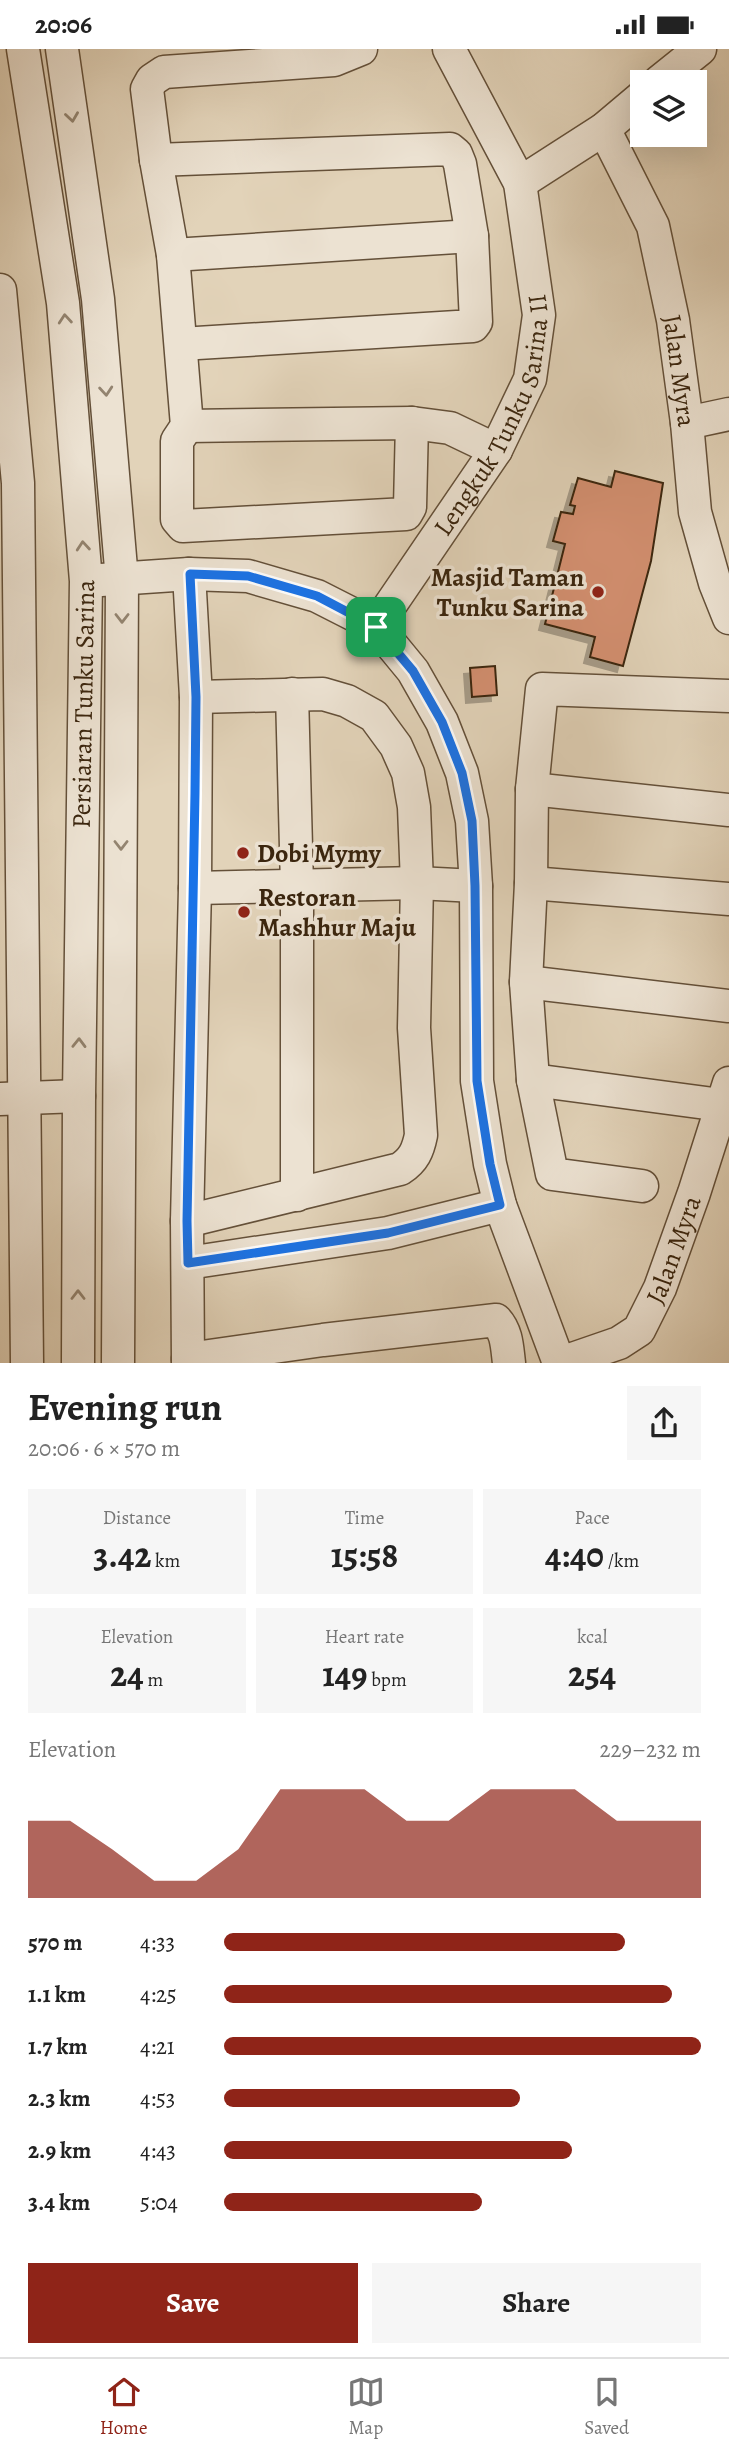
<!DOCTYPE html>
<meta charset="utf-8">
<style>
:root{--surface:#fff;--page:#f6f6f6;--text:#222;--muted:#767676;--line:#e0e0e0;--accent:#8f2418}
body{margin:0;font-family:Alegreya,serif;background:var(--page);color:var(--text);height:100vh;display:flex;flex-direction:column;font-size:26px;white-space:nowrap}
*{box-sizing:border-box;margin:0}
p{font-size:23px;color:var(--muted)}
.icon{flex:none;width:38px;height:38px;fill:none;stroke:currentColor;stroke-width:2;stroke-linecap:round;stroke-linejoin:round}
.map{position:relative;height:1314px;overflow:hidden}
.sheet{display:flex;flex-direction:column;background:var(--surface);flex:1}
.sheet>*{flex:none}
.controls{position:absolute;left:630px;top:21px;display:grid;gap:14px}
.controls a{display:grid;place-items:center;width:77px;height:77px;border-radius:0px;background:var(--surface);box-shadow:0 7px 28px #0002;font-size:35px}
.pin{position:absolute;display:grid;place-items:center;width:60px;height:60px;color:#fff;margin:-30px;border-radius:14px;box-shadow:0 4px 10px #0006}
.round{display:grid;place-items:center;flex:none;width:74px;height:74px;border-radius:0px;background:var(--page)}
.overview{display:flex;align-items:center;justify-content:space-between;height:119px;padding:0 28px}
h1{font-size:38px;font-weight:700;line-height:52px}
.stats{display:grid;grid-template-columns:repeat(3,1fr);gap:10px;height:119px;padding:7px 28px}
.stats div{display:grid;align-content:center;border-radius:0px;background:var(--page);text-align:center}
.stats b{font-size:35px;font-weight:700}
.stats small{font-size:19px;font-weight:400}
.stats p{font-size:19px}
.chart{height:196px;padding:14px 28px}
.chart p{display:flex;justify-content:space-between}
.chart svg{width:100%;height:126px;margin-top:7px;fill:var(--accent);opacity:.7}
.cta{display:flex;gap:14px;margin-top:auto;padding:14px 28px}
.cta a{flex:1;height:80px;border-radius:0px;background:var(--accent);color:#fff;font-size:28px;font-weight:700;line-height:80px;text-align:center}
.cta a+a{background:var(--page);color:var(--text)}
ul{padding:0 28px;list-style:none;font-size:23px}
li{display:grid;grid-template-columns:112px 84px 1fr;align-items:center;height:52px}
li i{height:18px;border-radius:9px;background:var(--accent)}
.status{display:flex;justify-content:space-between;align-items:center;height:49px;padding:0 35px;background:var(--surface);direction:ltr}
.status svg{height:19px;fill:currentColor}
.tabs{display:flex;justify-content:space-around;align-items:center;height:98px;border-top:2px solid var(--line);background:var(--surface);font-size:19px;color:var(--muted)}
.tabs a{display:grid;justify-items:center;gap:4px}
.tabs .on{color:var(--accent)}
.map>svg:first-child{display:block}
</style>
<div class="status"><b>20:06</b><svg viewBox="0 0 49 12"><path d="M0 12V9h3v3zM5 12V6h3v6zM10 12V3h3v9zM15 12V0h3v12zM26 1h20v11H26zM47 4h2v5h-2z"/></svg></div>
<div class="map">
<svg width="729" height="1314" viewBox="0 0 729 1314">
<defs>
<filter id="shadow"><feDropShadow dx="-6" dy="6" stdDeviation="0" flood-color="#0004"/></filter>
</defs>
<rect width="100%" height="100%" fill="#e2d3b9"/>
<filter id="stains"><feTurbulence type="fractalNoise" baseFrequency=".00286" numOctaves="4"/><feColorMatrix values="0 0 0 0 .2 0 0 0 0 .09 0 0 0 0 .02 0 0 0 .5 -.17"/></filter>
<radialGradient id="worn" r=".72"><stop offset=".6" stop-color="#630" stop-opacity="0"/><stop offset="1" stop-color="#630" stop-opacity=".3"/></radialGradient>
<path fill="#d38f6f" stroke="#3a250e" stroke-width="2" filter="url(#shadow)" d="M615,422L663,434L651,512L623,617L590,608L595,588L545,575L565,495L553,492L561,463L573,465L575,457L570,456L578,429L611,438Z
M495,617L497,646L472,648L470,619Z"/>
<g fill="none" stroke-linecap="round" stroke-linejoin="round">
<defs>
<g id="minor">
<path d="M23,0L63,254L86,532L79,1047L78,1314"/>
<path d="M62,0L98,250L122,531L118,1314"/>
<path d="M361,0L334,11L164,23L152,31L147,40L156,111L173,206L187,377L177,392V470L183,477L406,465L410,458L412,374"/>
<path d="M659,33L700,0"/>
<path id="s1" d="M604,80L653,177L673,271L687,374L695,463L715,534L729,569"/>
<path d="M156,111L450,100L456,105L460,115L472,187L476,273L473,277L181,295"/>
<path d="M520,134L604,80L642,48"/>
<path d="M173,206L472,187"/>
<path d="M0,241L18,434L27,1314"/>
<path d="M687,374L729,365"/>
<path d="M187,377L412,374L450,379L496,401"/>
<path d="M101,531L189,525L248,527L317,547L376,577L413,622L442,673L462,724L472,772L476,837L477,1032L490,1115L500,1156L559,1314"/>
<path id="s2" d="M376,577L496,401L530,330L539,266L520,134L449,0"/>
<path d="M292,645L297,837V1146"/>
<path d="M532,740L729,761"/>
<path d="M531,834L729,850"/>
<path d="M195,839L417,834L476,837"/>
<path d="M526,933L729,957"/>
<path d="M533,1031L721,1056"/>
<path d="M0,1050L79,1047"/>
<path d="M642,1137L552,1125L533,1031L526,933L531,834L532,740L542,640L729,647"/>
<path d="M187,1172L400,1120C414,1111 418,1101 421,1086L414,979L417,834L414,758L408,724L396,697L374,667L347,652L323,645L196,648"/>
<path d="M188,1214L388,1184L500,1156"/>
<path d="M188,1310L323,1291L496,1271C507,1283 507,1298 509,1314"/>
<path d="M188,1314L187,1172L195,839L196,648L189,525"/>
<path id="s3" d="M561,1314L619,1294L639,1281L660,1239L694,1144L729,1034"/>
</g>
</defs>
<use href="#minor" stroke="#645039" stroke-width="35"/>
<use href="#minor" stroke="#ece2d2" stroke-width="32"/>
</g>
<defs><path id="oneway-chevron" d="M-2-3.5L2.5 0L-2 3.5" fill="none" stroke-width="1.6" stroke-linecap="round" stroke-linejoin="round" transform="scale(1.75)"/></defs>
<g stroke="#938470">
<use href="#oneway-chevron" transform="translate(72 68) rotate(82)"/>
<use href="#oneway-chevron" transform="translate(65 270) rotate(-95)"/>
<use href="#oneway-chevron" transform="translate(106 342) rotate(85)"/>
<use href="#oneway-chevron" transform="translate(83 497) rotate(-95)"/>
<use href="#oneway-chevron" transform="translate(122 569) rotate(90)"/>
<use href="#oneway-chevron" transform="translate(121 796) rotate(90)"/>
<use href="#oneway-chevron" transform="translate(79 994) rotate(-89)"/>
<use href="#oneway-chevron" transform="translate(78 1246) rotate(-90)"/>
</g>
<g fill="none" stroke-linecap="round" stroke-linejoin="round">
<defs>
<path id="route" d="M190,525L248,527L317,547L376,578L413,622L442,673L462,724L472,772L475,837L477,1032L490,1115L500,1156L388,1184L188,1214L187,1172L195,744L196,648Z"/>
</defs>
<use href="#route" stroke="#fff" stroke-width="14"/>
<use href="#route" stroke="#1a73e8" stroke-width="9"/>
</g>
<g fill="#8f2418" stroke="#ece2d2" stroke-width="2.5">
<circle cx="598" cy="543" r="7"/>
<circle cx="243" cy="804" r="7"/>
<circle cx="244" cy="863" r="7"/>
</g>
<g text-anchor="middle" stroke-width="7" stroke-linejoin="round" paint-order="stroke">
<g font-size="26" fill="#3a250e" stroke="#ece2d2">
<text dy="9" stroke="none"><textPath href="#s1" startOffset="256">Jalan Myra</textPath></text>
<text dy="9" stroke="none"><textPath href="#s2" startOffset="245">Lengkuk Tunku Sarina II</textPath></text>
<text transform="translate(83 655) rotate(-89)" y="9">Persiaran Tunku Sarina</text>
<text dy="9" stroke="none"><textPath href="#s3" startOffset="173">Jalan Myra</textPath></text>
</g>
<g font-size="26" font-weight="bold" fill="#3a250e" stroke="#ece2d2" text-anchor="start">
<text x="584" y="537" text-anchor="end">Masjid Taman<tspan x="584" dy="30">Tunku Sarina</tspan></text>
<text x="257" y="813">Dobi Mymy</text>
<text x="258" y="857">Restoran<tspan x="258" dy="30">Mashhur Maju</tspan></text>
</g>
</g>
<rect width="100%" height="100%" filter="url(#stains)"/>
<rect width="100%" height="100%" fill="url(#worn)"/>
</svg>
<div class="controls">
<a><svg class="icon" aria-label="layers" viewBox="0 0 24 24"><path d="M12 4l9 5-9 5-9-5zM3 14l9 5 9-5"/></svg></a>
</div>
<div class="pin" style="left:376px;top:578px;background:#1e9e55"><svg class="icon" aria-label="arrive" viewBox="0 0 24 24"><path d="M6 21V4h12l-3 4 3 4H6"/></svg></div>
</div>
<section class="sheet">
<div class="overview"><div><h1>Evening run</h1><p>20:06 · 6 × 570 m</p></div><a class="round"><svg class="icon" aria-label="share" viewBox="0 0 24 24"><path d="M12 15V3M7 8l5-5 5 5M5 13v7h14v-7"/></svg></a></div>
<div class="stats">
<div><p>Distance</p><b>3.42<small> km</small></b></div>
<div><p>Time</p><b>15:58</b></div>
<div><p>Pace</p><b>4:40<small> /km</small></b></div>
</div>
<div class="stats">
<div><p>Elevation</p><b>24<small> m</small></b></div>
<div><p>Heart rate</p><b>149<small> bpm</small></b></div>
<div><p>kcal</p><b>254</b></div>
</div>
<div class="chart"><p><span>Elevation</span>229–232 m</p>
<svg viewBox="0 0 160 44" preserveAspectRatio="none"><path d="M0 44V17L10 17L20 27L30 38L40 38L50 27L60 6L70 6L80 6L90 17L100 17L110 6L120 6L130 6L140 17L150 17L160 17V44z"/></svg>
</div>
<ul>
<li><b>570 m</b>4:33<i style="width:84%"></i></li>
<li><b>1.1 km</b>4:25<i style="width:94%"></i></li>
<li><b>1.7 km</b>4:21<i style="width:100%"></i></li>
<li><b>2.3 km</b>4:53<i style="width:62%"></i></li>
<li><b>2.9 km</b>4:43<i style="width:73%"></i></li>
<li><b>3.4 km</b>5:04<i style="width:54%"></i></li>
</ul>
<div class="cta"><a>Save</a><a>Share</a></div>
</section>
<nav class="tabs">
<a class="on"><svg class="icon" aria-label="home" viewBox="0 0 24 24"><path d="M3 11l9-7 9 7M6 9v11h12V9"/></svg>Home</a>
<a><svg class="icon" aria-label="map" viewBox="0 0 24 24"><path d="M3 6l6-2 6 2 6-2v14l-6 2-6-2-6 2zM9 4v14M15 6v14"/></svg>Map</a>
<a><svg class="icon" aria-label="saved" viewBox="0 0 24 24"><path d="M7 4h10v16l-5-4-5 4z"/></svg>Saved</a>
</nav>
